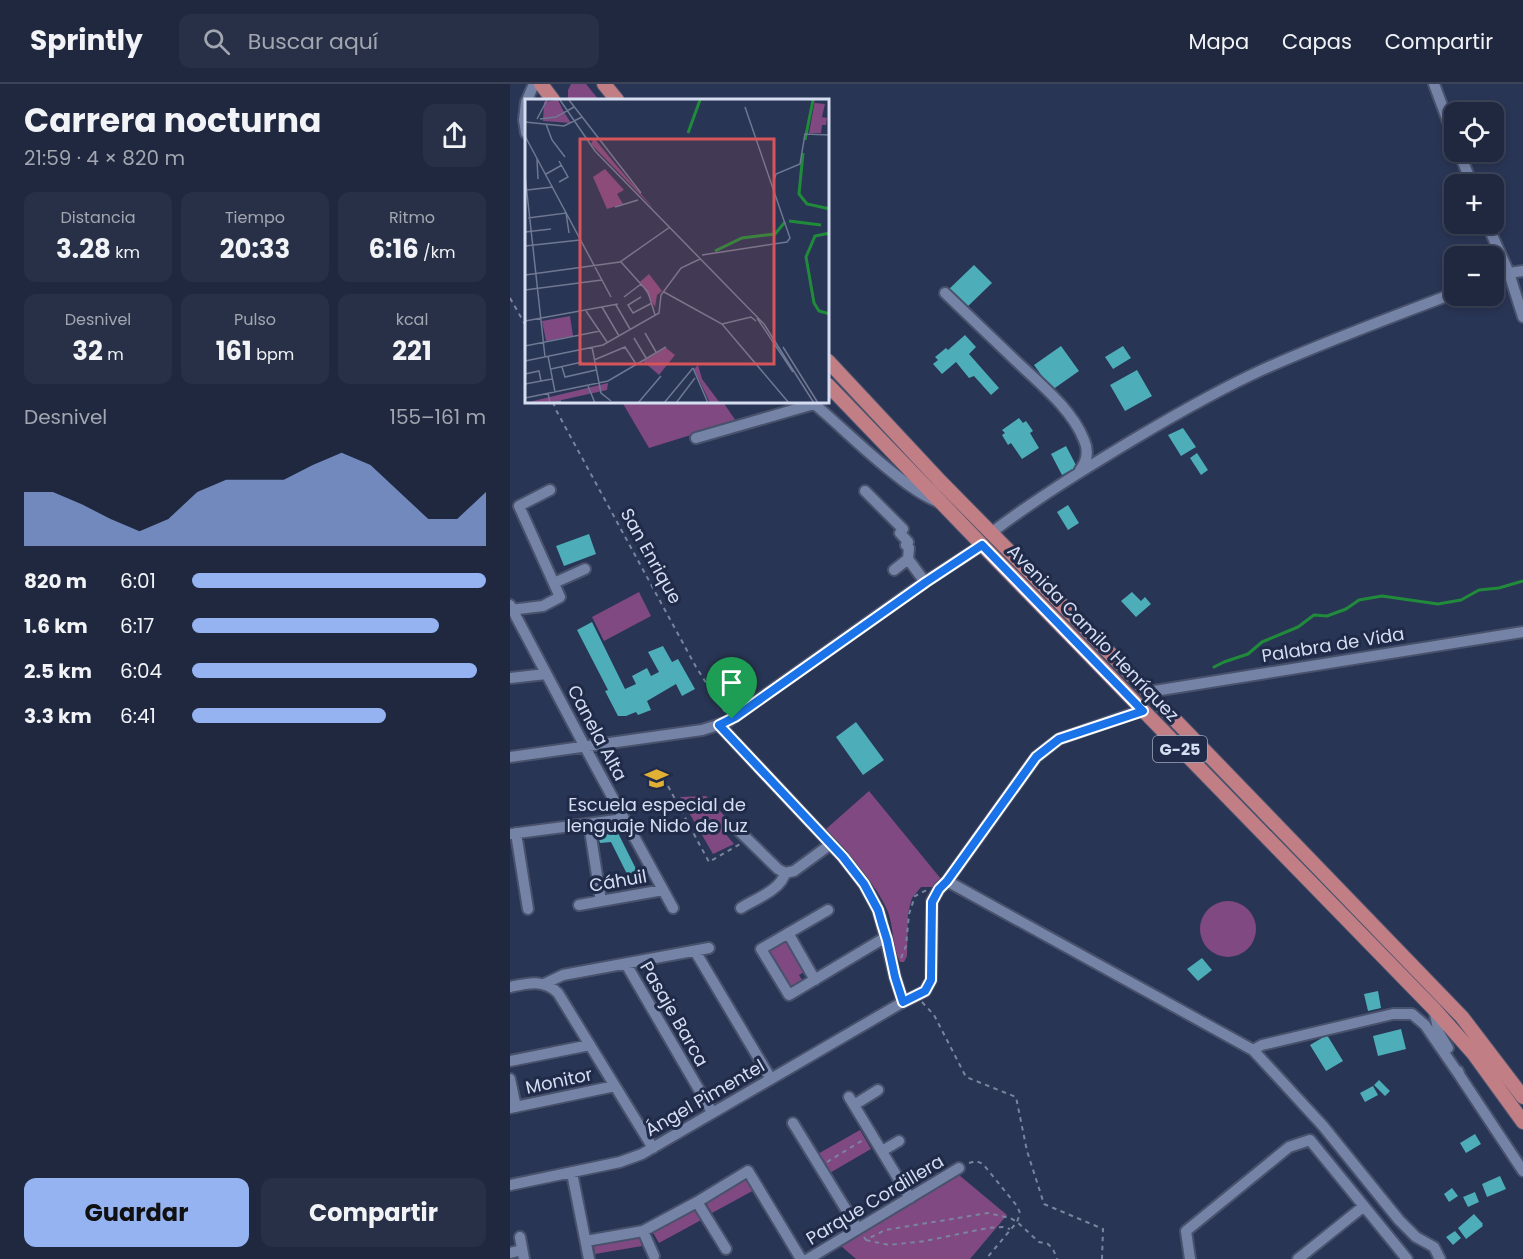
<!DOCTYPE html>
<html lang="es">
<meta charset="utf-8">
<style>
:root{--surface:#1f283f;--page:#273046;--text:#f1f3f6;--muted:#a1a6b0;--line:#3c4459;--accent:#95b2f1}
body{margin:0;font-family:Poppins,sans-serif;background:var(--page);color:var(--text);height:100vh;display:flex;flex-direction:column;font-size:22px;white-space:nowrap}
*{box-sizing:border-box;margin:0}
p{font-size:20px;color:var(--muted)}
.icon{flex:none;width:33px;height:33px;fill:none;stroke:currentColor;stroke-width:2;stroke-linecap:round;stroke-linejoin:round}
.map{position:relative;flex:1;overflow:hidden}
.panel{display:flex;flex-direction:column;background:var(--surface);width:510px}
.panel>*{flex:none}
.tools{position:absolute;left:934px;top:18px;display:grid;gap:12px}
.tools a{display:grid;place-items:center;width:60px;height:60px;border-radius:12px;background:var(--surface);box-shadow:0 3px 9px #0003,0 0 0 2px var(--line);font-size:30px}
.pin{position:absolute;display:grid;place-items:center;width:51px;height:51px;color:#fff;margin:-62px -26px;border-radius:50% 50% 50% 0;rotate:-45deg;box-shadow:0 0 6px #0007}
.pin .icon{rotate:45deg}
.round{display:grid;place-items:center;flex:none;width:63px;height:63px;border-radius:12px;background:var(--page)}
.summary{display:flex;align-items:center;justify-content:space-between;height:102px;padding:0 24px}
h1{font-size:33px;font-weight:700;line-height:45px}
.stats{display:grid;grid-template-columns:repeat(3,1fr);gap:9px;height:102px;padding:6px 24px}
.stats div{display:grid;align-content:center;border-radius:12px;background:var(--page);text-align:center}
.stats b{font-size:26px;font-weight:700}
.stats small{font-size:16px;font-weight:400}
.stats p{font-size:16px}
.chart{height:168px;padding:12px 24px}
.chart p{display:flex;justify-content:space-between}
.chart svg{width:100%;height:108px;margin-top:6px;fill:var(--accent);opacity:.7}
.action{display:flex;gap:12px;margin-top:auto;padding:12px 24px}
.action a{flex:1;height:69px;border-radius:12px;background:var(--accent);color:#111;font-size:24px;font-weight:700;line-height:69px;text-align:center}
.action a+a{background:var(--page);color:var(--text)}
ul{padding:0 24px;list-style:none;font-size:20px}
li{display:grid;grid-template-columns:96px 72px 1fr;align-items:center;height:45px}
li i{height:15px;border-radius:8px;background:var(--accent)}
header{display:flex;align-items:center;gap:36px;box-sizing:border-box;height:84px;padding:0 30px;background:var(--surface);border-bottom:2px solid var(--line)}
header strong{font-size:28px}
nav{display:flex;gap:33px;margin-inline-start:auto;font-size:21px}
.search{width:420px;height:54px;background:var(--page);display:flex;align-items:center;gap:15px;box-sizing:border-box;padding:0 21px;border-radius:12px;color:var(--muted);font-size:22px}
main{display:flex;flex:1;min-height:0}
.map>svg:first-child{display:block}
</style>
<header>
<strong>Sprintly</strong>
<div class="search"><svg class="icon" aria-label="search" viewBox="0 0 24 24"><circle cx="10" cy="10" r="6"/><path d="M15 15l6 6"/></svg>Buscar aquí</div>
<nav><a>Mapa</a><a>Capas</a><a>Compartir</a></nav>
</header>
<main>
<section class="panel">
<div class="summary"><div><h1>Carrera nocturna</h1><p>21:59 · 4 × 820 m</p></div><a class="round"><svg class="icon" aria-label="share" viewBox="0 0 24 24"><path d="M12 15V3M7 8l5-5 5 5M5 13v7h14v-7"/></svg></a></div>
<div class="stats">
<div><p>Distancia</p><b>3.28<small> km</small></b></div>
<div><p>Tiempo</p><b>20:33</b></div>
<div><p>Ritmo</p><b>6:16<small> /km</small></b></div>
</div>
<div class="stats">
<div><p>Desnivel</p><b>32<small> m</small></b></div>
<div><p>Pulso</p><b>161<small> bpm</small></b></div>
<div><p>kcal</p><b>221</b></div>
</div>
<div class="chart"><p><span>Desnivel</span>155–161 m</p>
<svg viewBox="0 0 160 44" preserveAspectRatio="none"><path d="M0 44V22L10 22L20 27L30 33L40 38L50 33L60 22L70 17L80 17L90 17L100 11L110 6L120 11L130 22L140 33L150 33L160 22V44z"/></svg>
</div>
<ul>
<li><b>820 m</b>6:01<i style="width:100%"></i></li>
<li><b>1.6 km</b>6:17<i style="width:84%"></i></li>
<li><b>2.5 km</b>6:04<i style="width:97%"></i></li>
<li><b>3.3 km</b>6:41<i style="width:66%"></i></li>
</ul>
<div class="action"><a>Guardar</a><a>Compartir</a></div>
</section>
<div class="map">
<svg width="1013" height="1175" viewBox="0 0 1013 1175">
<rect width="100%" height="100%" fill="#293554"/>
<path fill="#814981" d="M61,0H76L89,16H58V6Z
M112,318H213L226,337L139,364Z
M129,508L141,532L94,557L82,533Z
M359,707L431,795L423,803H411L402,814L398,829L397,872L394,878H390C382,863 384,844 378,828C367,800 336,769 316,745Z
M196,712L222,740L213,747L224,760L203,770L170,713Z
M690 845a28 28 0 1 1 56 0a28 28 0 1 1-56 0Z
M279,856L296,887L289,891L292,896L279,904L258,868Z
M350,1046L361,1065L318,1090L306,1071Z
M449,1091L497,1131L460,1175H346L331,1162Z
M239,1093L246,1105L202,1129L195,1117Z
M186,1123L193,1135L149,1159L142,1147Z
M129,1152L132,1162L85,1170L84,1163L89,1161Z"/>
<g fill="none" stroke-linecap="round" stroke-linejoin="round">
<path stroke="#208b3a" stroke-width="3" d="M704,583L714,578L738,570L752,558L788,543L804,531L817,532L836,525L849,516L872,512L928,520L951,516L969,506L989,504L1013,497"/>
</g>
<path fill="#4dadb9" d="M464,181L482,199L455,225L437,207Z
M455,251L466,263L459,270L489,304L481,311L464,292L459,294L446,278L432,290L423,280L428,276L425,273L436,264L438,266Z
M551,262L569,287L542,306L524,281Z
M613,262L621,274L603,285L595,273Z
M627,286L642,312L615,327L600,301Z
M509,334L513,339L516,337L523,347L520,349L529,364L512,375L501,359L498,361L492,351L495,349L492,346Z
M673,344L686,363L671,372L658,351Z
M556,362L567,383L552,391L541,370Z
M687,369L698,386L691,391L680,374Z
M558,421L569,439L558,446L547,428Z
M79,450L86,470L54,482L46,462Z
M622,508L631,517L635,513L641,520L626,533L611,517Z
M82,538L115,605L126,600L122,592L137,584L141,592L149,588L138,568L153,562L162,578L168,575L185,605L172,612L166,600L137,617L141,626L128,631L126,628L116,632H108L95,607L98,606L67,546Z
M346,638L374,676L353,691L326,653Z
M106,745L127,787L118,792L101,758L90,759L87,748Z
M692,874L702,886L688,897L677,885Z
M868,907L871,924L858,927L854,910Z
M891,945L896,965L868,972L863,952Z
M817,951L833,977L816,987L800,961Z
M869,996L880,1007L875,1012L864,1001Z
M863,1002L868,1011L855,1018L850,1009Z
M965,1050L971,1060L956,1069L950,1059Z
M990,1092L996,1105L977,1113L972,1100Z
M942,1104L948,1112L939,1118L934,1110Z
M965,1108L969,1118L958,1123L953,1113Z
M964,1130L973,1140L972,1141L973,1142L956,1155L948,1144Z
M945,1147L951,1154L943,1161L936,1153Z"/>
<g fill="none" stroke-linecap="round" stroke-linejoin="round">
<defs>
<path id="minor" d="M924,0L945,56
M17,16L24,0
M16,18L14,36L16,49
M949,68L962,100
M977,140L999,189L1013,233
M984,194L999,189L1013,187
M435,209C458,231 482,254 505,276C529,299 562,325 574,356C579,367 577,377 570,386
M302,318C327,339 351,363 377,384C393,397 409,410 428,418
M186,354L304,320
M355,407L393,445L390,449L398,458L396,461L399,464L398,475L415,498
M481,449C527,414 576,384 626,354C668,329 710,305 754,285C817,257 881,233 945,209
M384,486L398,475
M44,499L75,485
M0,521L75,663L163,824
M0,526L33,522L50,513L9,422L40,406
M0,594L36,590
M638,608L1013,548
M209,641L333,773L354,800L368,826L372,840L385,893L393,918
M0,673L192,646L217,638L415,498L472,461
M79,740L91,817
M227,745L268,785L275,789L284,787L321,760
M6,749L18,825
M0,750L114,735
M437,797L743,966L813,1042L889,1136L906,1153L924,1163L930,1175
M69,821L153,806
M231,824C245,815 271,806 275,789
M318,826L251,865L279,911L376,853
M278,849L305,896
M185,867L261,995
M116,880L202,1028
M34,900L53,891L199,864
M0,903C18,899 34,895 48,909L143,1064
M924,926L929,949L938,964
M743,966L752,961L883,930H902L915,941L950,992
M0,977L80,961
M948,987L950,992L1013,1087
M0,995L6,1023
M339,1013L400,1114
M344,1021L368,1006
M0,1024L105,1002
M283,1039L348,1145
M372,1067L389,1057
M62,1089L79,1175
M0,1101L110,1078L132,1070L393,918L415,907L421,896L422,817L429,805L437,797L526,673L549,655L633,626
M187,1118L216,1165
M133,1147L144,1172
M10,1153L14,1175
M76,1157L133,1147L187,1118L238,1087L291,1175
M0,1169L12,1166
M298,1175L449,1084
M680,1175L676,1147L779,1063L800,1056L897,1175
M788,1175L854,1122"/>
<path id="major" d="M31,0L43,16
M94,0L107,16
M318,277L430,397L638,608L952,933L1013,1013
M318,301L472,461L924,925L963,969L1013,1038"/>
</defs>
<use href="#minor" stroke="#49526c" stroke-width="14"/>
<use href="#major" stroke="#49526c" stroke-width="16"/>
<path stroke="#7a849e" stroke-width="2" stroke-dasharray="4.5 4.5" stroke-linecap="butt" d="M0,214L16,242
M43,318L46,326L186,583L215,628
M158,702L199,778L230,760
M391,874L396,862L399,830L405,812L417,806
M412,918L424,931L456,993L506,1013L517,1067L534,1120L593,1145L592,1175
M317,1078L353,1056
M459,1079L466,1077L473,1080L507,1122L510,1129L507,1138L476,1175
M354,1153L356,1156L375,1146L478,1129L500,1134L507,1138L529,1158L538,1160L543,1165L547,1175
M356,1156L379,1161L415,1157L478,1144L493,1143L500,1145"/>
<use href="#minor" stroke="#7583a7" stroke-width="10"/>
<use href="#major" stroke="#c17e85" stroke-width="14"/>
</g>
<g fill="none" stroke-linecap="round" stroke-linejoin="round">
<defs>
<path id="route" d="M472,461L633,627L549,655L526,673L437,797L429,805L422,818L421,896L415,907L393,918L385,893L377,856L372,840L368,826L354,800L333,773L209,641L225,633L416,498Z"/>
</defs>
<use href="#route" stroke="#fff" stroke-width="12"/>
<use href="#route" stroke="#1a73e8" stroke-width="8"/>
</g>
<defs>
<symbol id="school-bare" viewBox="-9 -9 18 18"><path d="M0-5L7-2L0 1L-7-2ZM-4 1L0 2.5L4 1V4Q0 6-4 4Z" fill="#dfb034" stroke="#202b49" stroke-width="2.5" paint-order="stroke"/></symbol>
</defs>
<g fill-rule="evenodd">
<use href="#school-bare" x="130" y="678" width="33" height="33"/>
</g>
<g text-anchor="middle" stroke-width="6" stroke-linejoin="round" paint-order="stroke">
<rect fill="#202b49" stroke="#9fa8bf" stroke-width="1.5" x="643" y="652" width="54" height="26" rx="4.5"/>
<g font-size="16" font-weight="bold" fill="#d5ddf1">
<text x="670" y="671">G-25</text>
</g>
<g font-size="18" fill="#d5ddf1" stroke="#202b49">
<text transform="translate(141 472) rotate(61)" y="6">San Enrique</text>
<text transform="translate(583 549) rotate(46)" y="6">Avenida Camilo Henríquez</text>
<text transform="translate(823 561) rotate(-9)" y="6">Palabra de Vida</text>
<text transform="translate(87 649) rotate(62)" y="6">Canela Alta</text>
<text transform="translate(108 797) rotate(-10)" y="6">Cáhuil</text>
<text transform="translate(164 930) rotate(60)" y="6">Pasaje Barca</text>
<text transform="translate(49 997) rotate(-12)" y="6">Monitor</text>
<text transform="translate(195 1014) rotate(-30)" y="6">Ángel Pimentel</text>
<text transform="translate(365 1116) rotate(-31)" y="6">Parque Cordillera</text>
</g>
<g font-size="18" fill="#d5ddf1" stroke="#202b49">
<text x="147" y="727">Escuela especial de<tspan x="147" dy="21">lenguaje Nido de luz</tspan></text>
</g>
</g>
<g transform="translate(15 15)">
<rect width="304" height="304" fill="#293554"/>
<path d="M33,1L39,13L46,24L18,22L19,3ZM290,1V4L300,5L297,18L302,19L301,26H297L296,34H284ZM69,39L91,66L129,110L66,45ZM80,70L99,91L92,95L98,105L82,110L68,78ZM124,175L137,192L132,196L130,208L115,183ZM45,217L48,237L21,242L17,222ZM141,249L150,256L134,276L118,262ZM173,266L177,280L195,304H185L169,270ZM83,284L82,291L23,304H0Z" fill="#814981"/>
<path fill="none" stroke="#208b3a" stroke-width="3" d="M163,34L175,1M280,41L288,1M278,54L274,95L282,105L305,110M264,122L296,126M305,134L290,137L281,158L289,204L294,212L305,215M190,152L217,139L250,135L260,123"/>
<path fill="none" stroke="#6e7893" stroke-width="1.5" d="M35,1L70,52L239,225L289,304M44,1L116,94M12,20L22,1M15,20L31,18L49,8M0,23L39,27L57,18M21,25L27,41L40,58M0,37L86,198M12,60L13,80M21,75L37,66M0,76L20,258M249,81L251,75L275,65L280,35L305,36M34,83L43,78L34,62M2,91L28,88M90,108L113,101M3,119L41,114L44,134M0,133L26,130M0,147L55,141M177,156L262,143L265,139L220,8M96,163L123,193L130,216M0,176L95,163L145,128M0,191L77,181M139,193L197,225L264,304M99,198L116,185M116,198L103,206L108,214L127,204M91,206L105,230M77,208L94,237M61,212L82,243M232,219L268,273M0,222L93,205M197,225L226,218L231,222M120,234L131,253M109,239L121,259M0,247L75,232M67,248L76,294L86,302M258,248L293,304M23,257L30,293M69,261L100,248L111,265M0,262L78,246L134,214L136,196L156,169L175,160M37,268L40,278L71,271M168,269L183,304M26,270L57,263M0,275L14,272L16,282M0,285L27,280M63,287L70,304M23,294L25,304L36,302M0,299L83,282L141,248M113,304L136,277M139,304L168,269M151,304L170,279"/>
<path fill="#d6555a" fill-opacity="0.15" stroke="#d6555a" stroke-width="3" d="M55,40H249V265H55Z"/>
<rect width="304" height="304" fill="none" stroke="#d5ddf1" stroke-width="3"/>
</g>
</svg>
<div class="tools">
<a><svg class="icon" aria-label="locate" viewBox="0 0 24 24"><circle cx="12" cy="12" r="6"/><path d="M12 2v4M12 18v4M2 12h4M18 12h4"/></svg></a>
<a>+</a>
<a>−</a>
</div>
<div class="pin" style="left:222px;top:635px;background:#1e9e55"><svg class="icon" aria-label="arrive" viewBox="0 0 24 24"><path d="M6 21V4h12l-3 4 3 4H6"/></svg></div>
</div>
</main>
